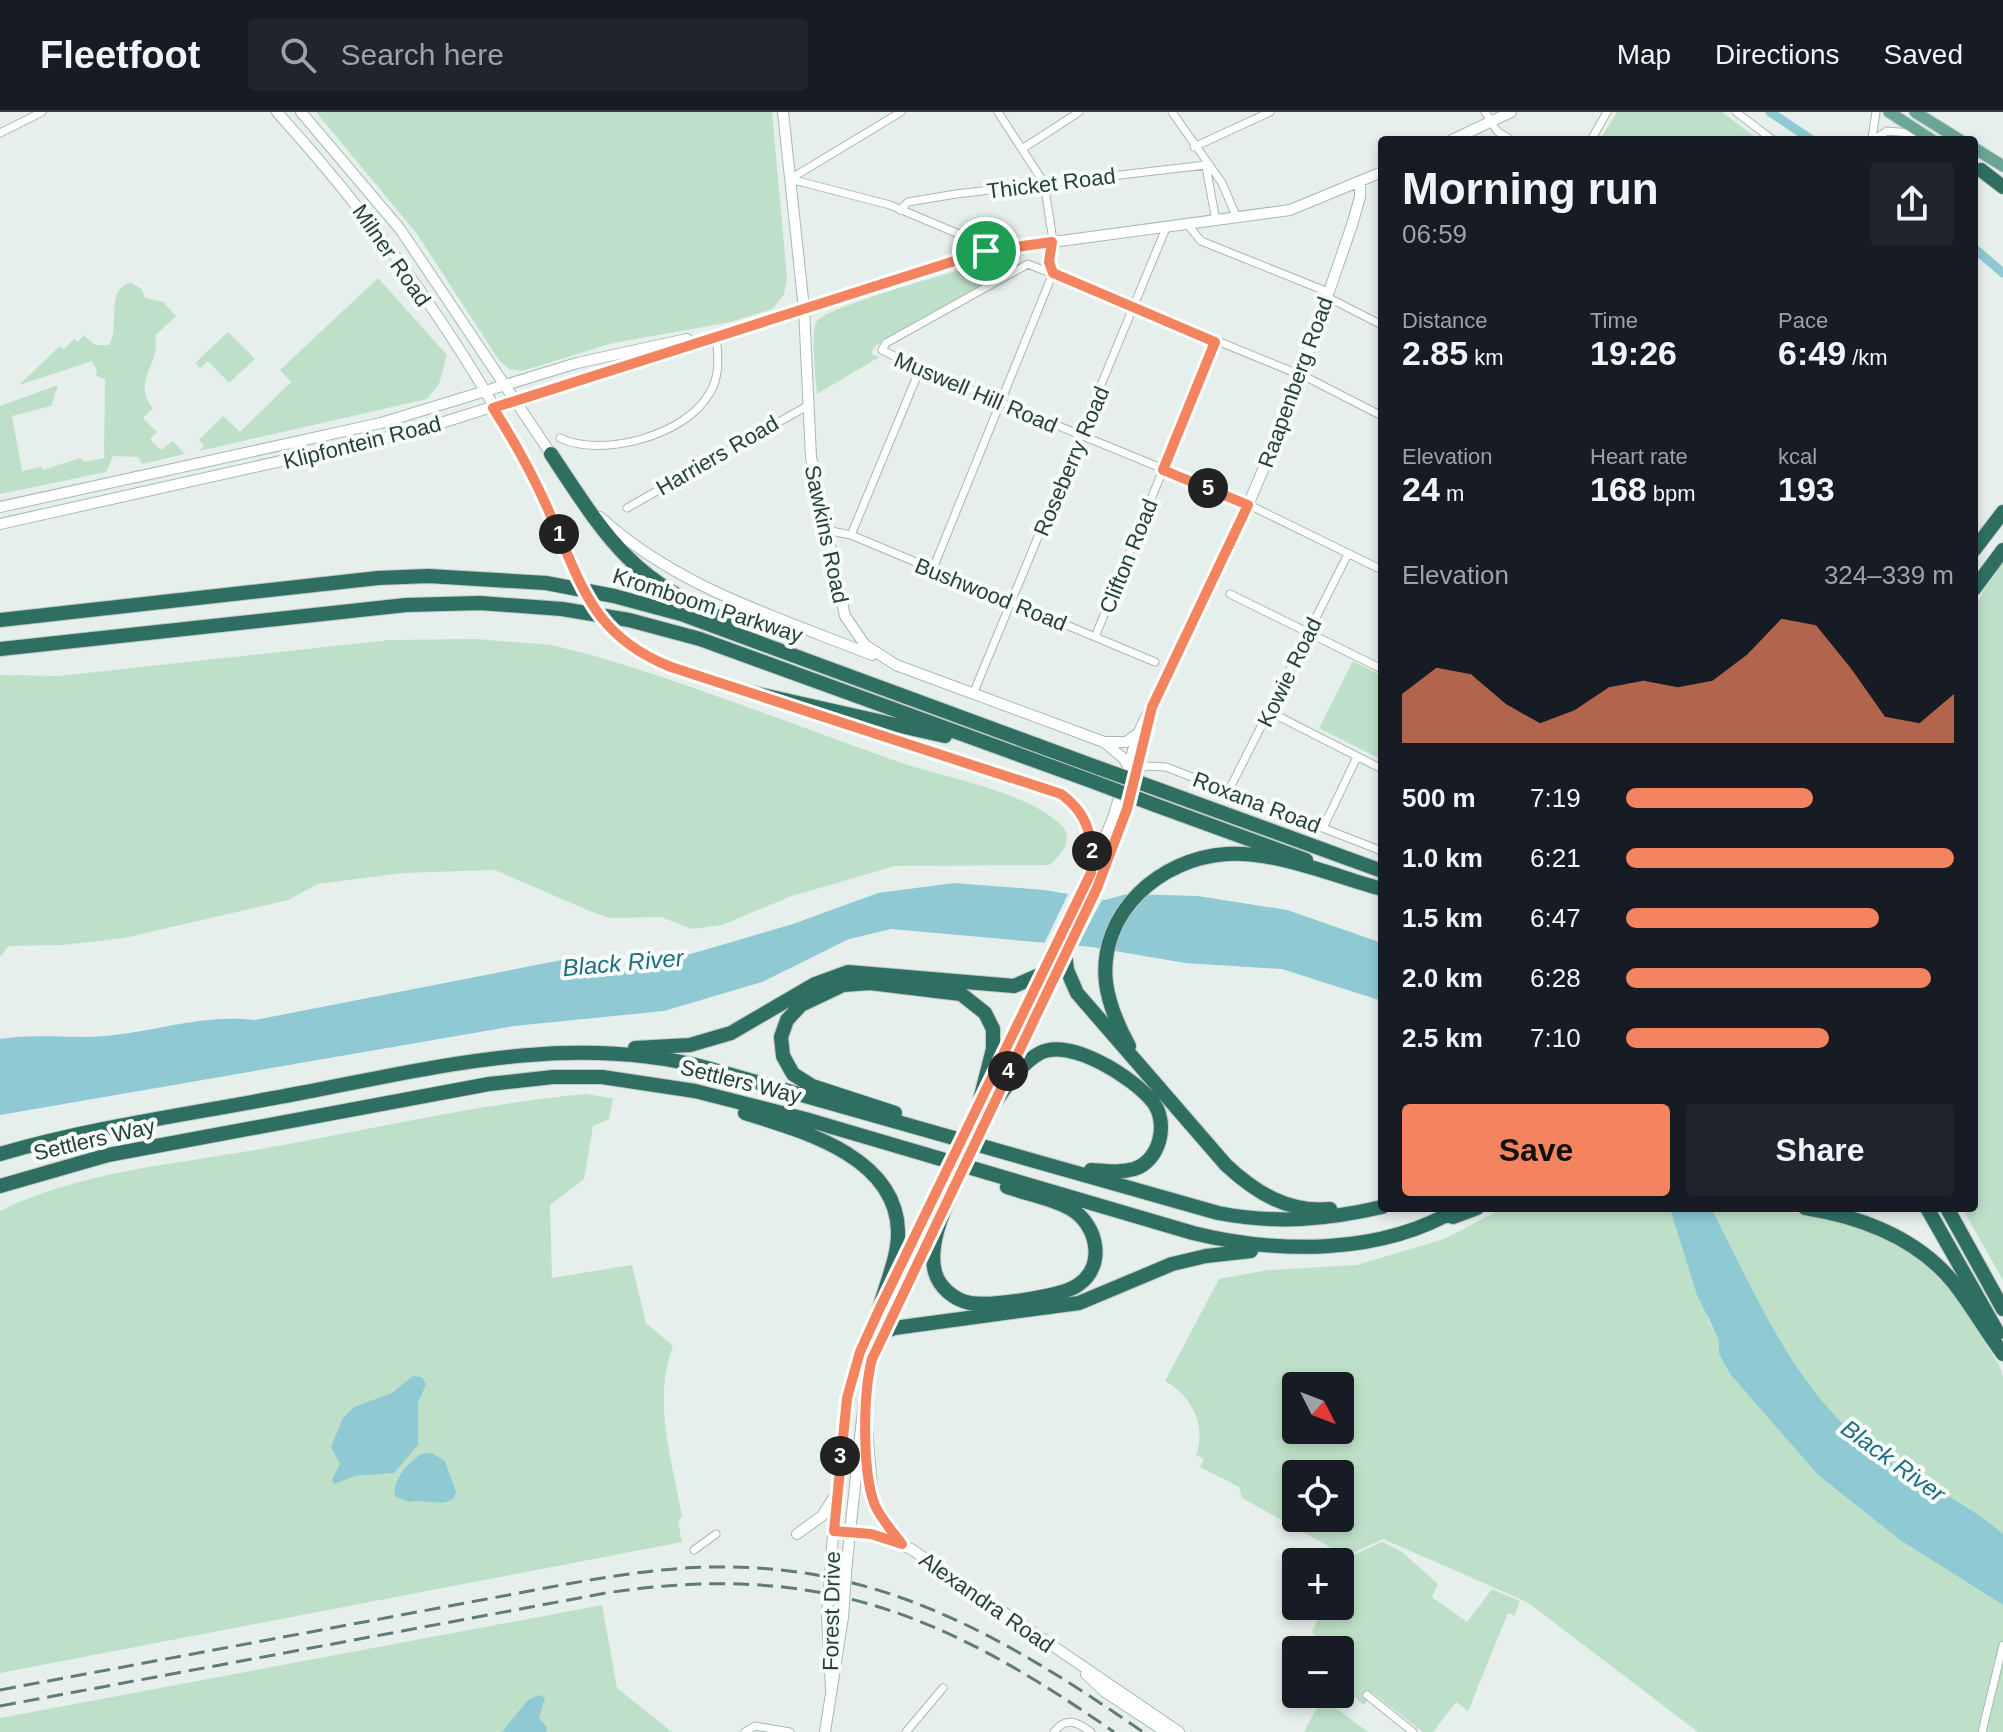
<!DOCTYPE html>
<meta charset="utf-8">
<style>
:root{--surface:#171b24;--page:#20242c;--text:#f1f3f6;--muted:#9ea1a6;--line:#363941;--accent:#f4845f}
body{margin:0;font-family:Helvetica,sans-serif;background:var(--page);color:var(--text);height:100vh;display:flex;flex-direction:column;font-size:30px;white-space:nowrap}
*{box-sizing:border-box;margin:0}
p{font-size:26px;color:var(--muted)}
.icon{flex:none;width:44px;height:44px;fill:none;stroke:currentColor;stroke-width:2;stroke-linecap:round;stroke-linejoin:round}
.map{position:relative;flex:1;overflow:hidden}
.sheet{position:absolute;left:1378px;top:24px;width:600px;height:1076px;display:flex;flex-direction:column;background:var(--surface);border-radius:8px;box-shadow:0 4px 12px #0003}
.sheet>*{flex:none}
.needle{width:52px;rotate:132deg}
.buttons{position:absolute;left:1282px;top:1260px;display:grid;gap:16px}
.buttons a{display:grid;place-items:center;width:72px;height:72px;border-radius:8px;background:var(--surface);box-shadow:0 4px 12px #0003;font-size:40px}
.pin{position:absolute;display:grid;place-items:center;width:68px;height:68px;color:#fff;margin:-34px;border:4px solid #fff;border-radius:50%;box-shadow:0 2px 8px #0007}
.km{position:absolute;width:40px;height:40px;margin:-20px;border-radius:50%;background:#222;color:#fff;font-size:22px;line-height:40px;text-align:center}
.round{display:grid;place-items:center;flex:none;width:84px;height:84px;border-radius:8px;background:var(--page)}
.summary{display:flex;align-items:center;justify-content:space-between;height:136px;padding:0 24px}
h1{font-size:44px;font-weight:700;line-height:60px}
.figures{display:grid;grid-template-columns:repeat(3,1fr);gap:12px;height:136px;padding:8px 24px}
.figures div{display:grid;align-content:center}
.figures b{font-size:34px;font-weight:700}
.figures small{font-size:22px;font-weight:400}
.figures p{font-size:22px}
.chart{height:224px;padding:16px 24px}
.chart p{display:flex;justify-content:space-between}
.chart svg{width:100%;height:144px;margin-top:8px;fill:var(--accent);opacity:.7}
.action{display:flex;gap:16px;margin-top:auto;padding:16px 24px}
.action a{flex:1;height:92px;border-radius:8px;background:var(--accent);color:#111;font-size:32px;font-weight:700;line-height:92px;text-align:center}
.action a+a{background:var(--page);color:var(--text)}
ul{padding:0 24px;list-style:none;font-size:26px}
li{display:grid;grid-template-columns:128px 96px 1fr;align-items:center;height:60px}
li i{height:20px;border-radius:10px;background:var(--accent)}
header{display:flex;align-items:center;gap:48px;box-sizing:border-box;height:112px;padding:0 40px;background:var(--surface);border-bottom:2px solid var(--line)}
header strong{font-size:38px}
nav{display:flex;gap:44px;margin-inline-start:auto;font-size:28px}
.search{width:560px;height:72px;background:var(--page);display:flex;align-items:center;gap:20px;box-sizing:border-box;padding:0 28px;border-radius:8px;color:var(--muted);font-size:30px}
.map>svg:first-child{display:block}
</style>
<header>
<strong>Fleetfoot</strong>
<div class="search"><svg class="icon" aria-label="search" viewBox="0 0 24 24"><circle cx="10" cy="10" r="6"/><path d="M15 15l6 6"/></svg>Search here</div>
<nav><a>Map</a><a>Directions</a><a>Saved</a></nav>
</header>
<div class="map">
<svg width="2003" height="1620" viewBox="0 0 2003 1620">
<rect width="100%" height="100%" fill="#e6efeb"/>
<path fill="#bfe0c8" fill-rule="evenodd" d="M316,0H772L787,166L784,182L772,197L731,210L613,231L522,259L509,257L499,248L417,122Z
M1617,0H1722L1759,28H1600Z
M996,148L1013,158L874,235L871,242L879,245L817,282C816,267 810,219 817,209C828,194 970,155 996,148Z
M378,166L447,243L439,272L427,287L199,339L204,334L199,328L223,304L240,320L291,270L280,258Z
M131,171L142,177L145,186L163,190L176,204L155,224C162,253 130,269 153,296L143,306L157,320L150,327L161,338L173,329L185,342L142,352L138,345L113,344L106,360L0,382V294L58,273L51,294L12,304L22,359L41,355L43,358L80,346L85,350L104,346L105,267L96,264L97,259L92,249L19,273L60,234L64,237L74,227L78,230L84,223L95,233H109C121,215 104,176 131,171Z
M228,220L255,247L229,271L208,249L200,256L195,251Z
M2003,438V1168L1962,1096H1974V499Z
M475,527L552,533L595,544C697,574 796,614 896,649C941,665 1027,679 1061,713C1075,727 1061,744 1049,753L895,754L792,784L722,813L692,817L661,805L610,806L592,800L495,758L403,761L318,772L288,788L124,826L62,833L9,834L0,845V563L58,564L390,528Z
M1353,549L1382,564V648L1319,616Z
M585,982L613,986L609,1007L593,1014L584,1067L550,1093L552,1166L632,1153L646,1211L673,1234C652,1290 672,1348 682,1404L678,1410L682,1430L0,1561V1099C80,1059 179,1052 266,1036C373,1017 477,992 585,982Z
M1504,1096H1670L1709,1210L1720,1228L1719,1242L1730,1262L1818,1363L1900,1428L2003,1493V1620H1698L1527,1490L1383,1427L1346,1444L1242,1386L1239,1375L1200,1355L1204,1347L1196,1343C1207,1314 1191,1283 1165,1269L1219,1167L1268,1158L1357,1153L1444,1127ZM1296,1274H1340V1318H1296ZM1296,1362H1340V1406H1296Z
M1711,1096C1797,1096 1889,1105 1948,1176C1967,1200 1983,1227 1999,1253L2003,1265V1422C1961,1385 1907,1366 1864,1331C1791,1271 1752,1178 1711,1096Z
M1382,1430L1401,1439L1438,1472L1432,1485L1467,1510L1492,1477L1520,1489L1514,1504L1508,1501L1468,1599L1456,1590L1433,1620H1423L1373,1581L1364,1593L1340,1574V1538H1323L1312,1520L1324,1494H1340V1460L1347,1446Z
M602,1493L617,1576L672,1620H0V1606Z
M1322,1586L1368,1620H1304Z"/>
<path fill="#8ec9d4" d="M954,771L1044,778L1105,788L1127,782L1198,784L1287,798L1382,831V889L1282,857L1185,851L1092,835L891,817L849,827L762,870L664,899L514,914L0,1003V927C36,921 70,927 106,924C159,919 201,902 255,908L572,846L626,859L653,853L793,812L878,781Z
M1670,1096H1711C1754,1178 1790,1270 1864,1331C1907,1366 1961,1385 2003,1422V1493L1900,1428L1818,1363L1730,1262L1719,1242V1228L1697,1183Z
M413,1264L422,1265L426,1272L418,1291V1333L394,1361L355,1364L334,1372L332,1367L340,1352L331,1335L343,1306L354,1295L392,1281Z
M431,1341L445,1349L456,1380L454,1386C441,1396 424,1386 409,1390L395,1384C393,1366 408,1352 421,1342Z
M539,1583L545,1586L539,1606L547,1615L546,1620H502L528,1588Z"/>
<path fill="#e6efeb" d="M1070,778L1103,786L1075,838L1043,834Z"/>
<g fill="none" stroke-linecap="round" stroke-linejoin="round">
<path stroke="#8ec9d4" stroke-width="9" d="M1770,0L1812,28
M1974,136L2003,161"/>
<defs>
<path id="street" d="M1172,0L1222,71L1237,106
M1485,0L1497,19L1511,28
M1736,0L1773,28
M0,21L42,0
M1872,26L1876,0
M1591,28L1607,0
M1873,28L1887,19L1921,22
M1194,35L1270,0
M1022,37L1079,0
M1206,55L1216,109
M790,67L890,93L980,131L986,139
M790,67L901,0
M900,98L908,90L956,82L1206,53
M1188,113L1201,129L1328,180
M1327,185L1382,213
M1382,304L1308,266L1028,152L886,231L882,238L920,257L1239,388L1382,458
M560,326C601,346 685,324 709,282C721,264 718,243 716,222
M627,396L809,293
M826,418L851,423L1155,550
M851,423L920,257
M932,459L1053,161L1049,150L1052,122L1044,71L998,0
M1230,482L1382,557
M1095,525L1215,230
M973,582L1166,116
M1270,600L1382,657
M1136,663L1144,654L1166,655L1382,739
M1229,678L1348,442
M1323,716L1357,645
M694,1438L716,1422
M1367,1583L1413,1620
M745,1620L755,1614L790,1620
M906,1620L943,1576
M1054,1620C1066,1604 1077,1610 1091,1620
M1982,1620L2003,1533"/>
<path id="secondary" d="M277,0C393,129 502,282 567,443
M301,0L400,117L553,345
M783,0L804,197L811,345L845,504L865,533L896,553L1104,630L1123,646L1135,664
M1452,28L1511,0
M0,395L381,311L577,251L687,227
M600,405C678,476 775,504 872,543
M0,412L419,318L986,139L1290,98L1382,60
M671,555L753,581
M818,602L1061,682C1087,702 1093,723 1091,755
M1104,630H1126L1136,623
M1001,975L1110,747L1127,697L1149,609
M969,1012L1093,756L1114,703L1138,622L1248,393L1286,304L1352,113L1360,85V70
M977,1023L992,993
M895,1164L939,1073
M866,1304L873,1388L901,1431
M834,1419L871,1422L911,1437L1179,1620
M797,1422L822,1404L834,1385
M831,1448C839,1355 840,1279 881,1193
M847,1449L866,1269L882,1221L935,1111
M827,1503L831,1577
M1086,1562L1105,1580L1166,1620
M825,1620L843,1505"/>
<path id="primary" d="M1889,0L1932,28
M1915,0L1960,28
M1974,36L2003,54"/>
<path id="highway" d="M1981,58L2003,75
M551,342C610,431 629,465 730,510
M1974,438L2003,400
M1974,477L2003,438
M0,508L378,466L428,464L546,471L614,484L681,502L1099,656
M0,537L406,493L480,491L562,497L629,508L700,527L1094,670
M749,580L945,624
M1160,678L1382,759
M1155,693L1306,748
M1065,841L1067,858L1077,881L1226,1053C1256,1081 1289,1101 1330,1097
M1129,934C1118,914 1109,893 1106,871C1098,800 1161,746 1227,742C1277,739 1334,764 1382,777
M635,936L690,933L731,921L815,872L848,860L1014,874L1044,861
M990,997C1004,979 1019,952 1040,941C1070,925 1134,966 1153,990C1169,1011 1160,1049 1134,1057C1119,1061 1106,1059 1091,1058
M745,1001C802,1019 896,1044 898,1119C899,1144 885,1174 879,1198
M895,1001L812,974L793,962L783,944L781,925L787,908L801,893L843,873L870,871L961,882L985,901L993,917V937L980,988
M0,1042C89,1016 183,1003 274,986C418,960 562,918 707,956L1218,1101C1275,1112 1326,1108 1382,1095
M957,1066C947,1092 927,1131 935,1160C939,1175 954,1188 970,1191C991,1194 1061,1185 1078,1173C1106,1154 1098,1113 1071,1097C1052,1086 1027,1082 1007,1075
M0,1074L108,1043L489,972L553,965H602L695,979L805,1007L1193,1121C1278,1142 1382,1143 1459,1096
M1805,1096C1861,1105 1916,1125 1953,1170C1971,1193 1986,1219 2003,1242
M1927,1096L1998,1221
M1947,1096L2003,1197
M1453,1105L1477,1096
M882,1221L894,1216L1079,1191L1172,1152L1206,1144L1251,1139"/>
</defs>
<use href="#street" stroke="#a8b8b2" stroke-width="9"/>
<use href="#secondary" stroke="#a4bbb3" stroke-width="12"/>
<use href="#primary" stroke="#c2cac8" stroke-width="13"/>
<use href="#highway" stroke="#c2cac8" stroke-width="16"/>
<use href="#street" stroke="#fff" stroke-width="7"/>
<use href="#secondary" stroke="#fff" stroke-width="10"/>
<use href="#primary" stroke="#6aa596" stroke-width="11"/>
<use href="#highway" stroke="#2f6f62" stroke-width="14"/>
<path stroke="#5f7d75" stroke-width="3" stroke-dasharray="16 8" stroke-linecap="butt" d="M0,1578L567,1472C618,1463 668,1455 719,1455C885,1453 1011,1529 1143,1620
M0,1594L606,1481C818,1449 943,1501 1114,1620"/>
<defs>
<path id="secondary-bridge" d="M567,443C588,497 617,534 671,555
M957,1066L977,1023
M939,1073L969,1012
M827,1503L831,1448
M843,1505L847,1449"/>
<path id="highway-bridge" d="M1099,656L1160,678
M1094,670L1155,693"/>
</defs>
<use href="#secondary-bridge" stroke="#a4bbb3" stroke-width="12" stroke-linecap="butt"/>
<use href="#highway-bridge" stroke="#c2cac8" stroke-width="16" stroke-linecap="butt"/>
<use href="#secondary-bridge" stroke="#fff" stroke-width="10"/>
<use href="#highway-bridge" stroke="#2f6f62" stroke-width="14"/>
</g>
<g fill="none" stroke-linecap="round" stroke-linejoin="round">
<defs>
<path id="route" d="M1052,130L1049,150L1053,161L1215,230L1163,358L1248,393L1152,595L1127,697L1097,776L872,1247C863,1282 862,1356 874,1391C880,1406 892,1419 902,1432L871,1422L834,1419L847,1286L860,1240L879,1198L1091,761C1093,727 1090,703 1061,682L671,555C593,524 582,474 551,404C535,367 515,330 493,296L986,139Z"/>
</defs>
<use href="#route" stroke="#fff" stroke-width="16"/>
<use href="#route" stroke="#f4845f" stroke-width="10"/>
</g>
<g text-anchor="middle" stroke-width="8" stroke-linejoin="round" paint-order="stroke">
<g font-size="22" fill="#24423a" stroke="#f7fbf9">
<text transform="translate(1051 71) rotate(-7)" y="8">Thicket Road</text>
<text transform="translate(392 143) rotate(55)" y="8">Milner Road</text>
<text transform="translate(1295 270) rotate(-70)" y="8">Raapenberg Road</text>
<text transform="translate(976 280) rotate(23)" y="8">Muswell Hill Road</text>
<text transform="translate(362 330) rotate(-14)" y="8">Klipfontein Road</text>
<text transform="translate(717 343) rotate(-30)" y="8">Harriers Road</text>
<text transform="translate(1071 349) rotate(-67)" y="8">Roseberry Road</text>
<text transform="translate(827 422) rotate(78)" y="8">Sawkins Road</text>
<text transform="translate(1128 444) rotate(-68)" y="8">Clifton Road</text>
<text transform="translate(991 482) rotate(22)" y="8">Bushwood Road</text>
<text transform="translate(708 493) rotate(18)" y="8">Kromboom Parkway</text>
<text transform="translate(1289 560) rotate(-64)" y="8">Kowie Road</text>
<text transform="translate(1257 690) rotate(21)" y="8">Roxana Road</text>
<text transform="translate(741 969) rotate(14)" y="8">Settlers Way</text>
<text transform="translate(94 1027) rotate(-13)" y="8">Settlers Way</text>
<text transform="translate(987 1490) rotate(35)" y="8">Alexandra Road</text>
<text transform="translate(831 1499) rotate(-89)" y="8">Forest Drive</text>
</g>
<g font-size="24" font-style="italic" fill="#1c6f80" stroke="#f7fbf9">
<text transform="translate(623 851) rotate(-5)" y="8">Black River</text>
<text transform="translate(1893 1349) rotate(36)" y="8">Black River</text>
</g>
</g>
</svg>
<div class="buttons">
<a><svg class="needle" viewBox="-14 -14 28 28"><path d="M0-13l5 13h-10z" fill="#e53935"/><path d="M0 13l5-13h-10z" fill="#9ea1a6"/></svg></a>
<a><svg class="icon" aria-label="locate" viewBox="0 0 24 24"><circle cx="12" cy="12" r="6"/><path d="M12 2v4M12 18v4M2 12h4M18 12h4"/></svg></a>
<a>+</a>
<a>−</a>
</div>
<div class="pin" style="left:986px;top:139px;background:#1e9e55"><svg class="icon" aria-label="arrive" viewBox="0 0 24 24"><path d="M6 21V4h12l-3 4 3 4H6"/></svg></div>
<b class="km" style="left:559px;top:422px">1</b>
<b class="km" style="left:1092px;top:739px">2</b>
<b class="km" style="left:840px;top:1344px">3</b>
<b class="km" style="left:1008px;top:959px">4</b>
<b class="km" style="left:1208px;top:376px">5</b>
<section class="sheet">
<div class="summary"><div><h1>Morning run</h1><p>06:59</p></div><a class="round"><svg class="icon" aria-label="share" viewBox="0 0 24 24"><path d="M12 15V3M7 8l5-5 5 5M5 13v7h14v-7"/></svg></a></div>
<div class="figures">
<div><p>Distance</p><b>2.85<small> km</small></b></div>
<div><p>Time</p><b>19:26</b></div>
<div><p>Pace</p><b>6:49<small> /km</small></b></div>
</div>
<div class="figures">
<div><p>Elevation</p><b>24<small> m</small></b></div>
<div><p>Heart rate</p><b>168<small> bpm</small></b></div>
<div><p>kcal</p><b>193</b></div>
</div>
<div class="chart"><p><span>Elevation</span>324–339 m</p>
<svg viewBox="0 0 160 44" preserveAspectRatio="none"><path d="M0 44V29L10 21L20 23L30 32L40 38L50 34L60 27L70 25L80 27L90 25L100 17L110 6L120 8L130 21L140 36L150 38L160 29V44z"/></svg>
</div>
<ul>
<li><b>500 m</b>7:19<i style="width:57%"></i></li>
<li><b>1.0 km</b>6:21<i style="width:100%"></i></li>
<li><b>1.5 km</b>6:47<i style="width:77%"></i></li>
<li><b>2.0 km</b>6:28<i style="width:93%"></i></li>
<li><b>2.5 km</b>7:10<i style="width:62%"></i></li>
</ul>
<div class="action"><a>Save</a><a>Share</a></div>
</section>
</div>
